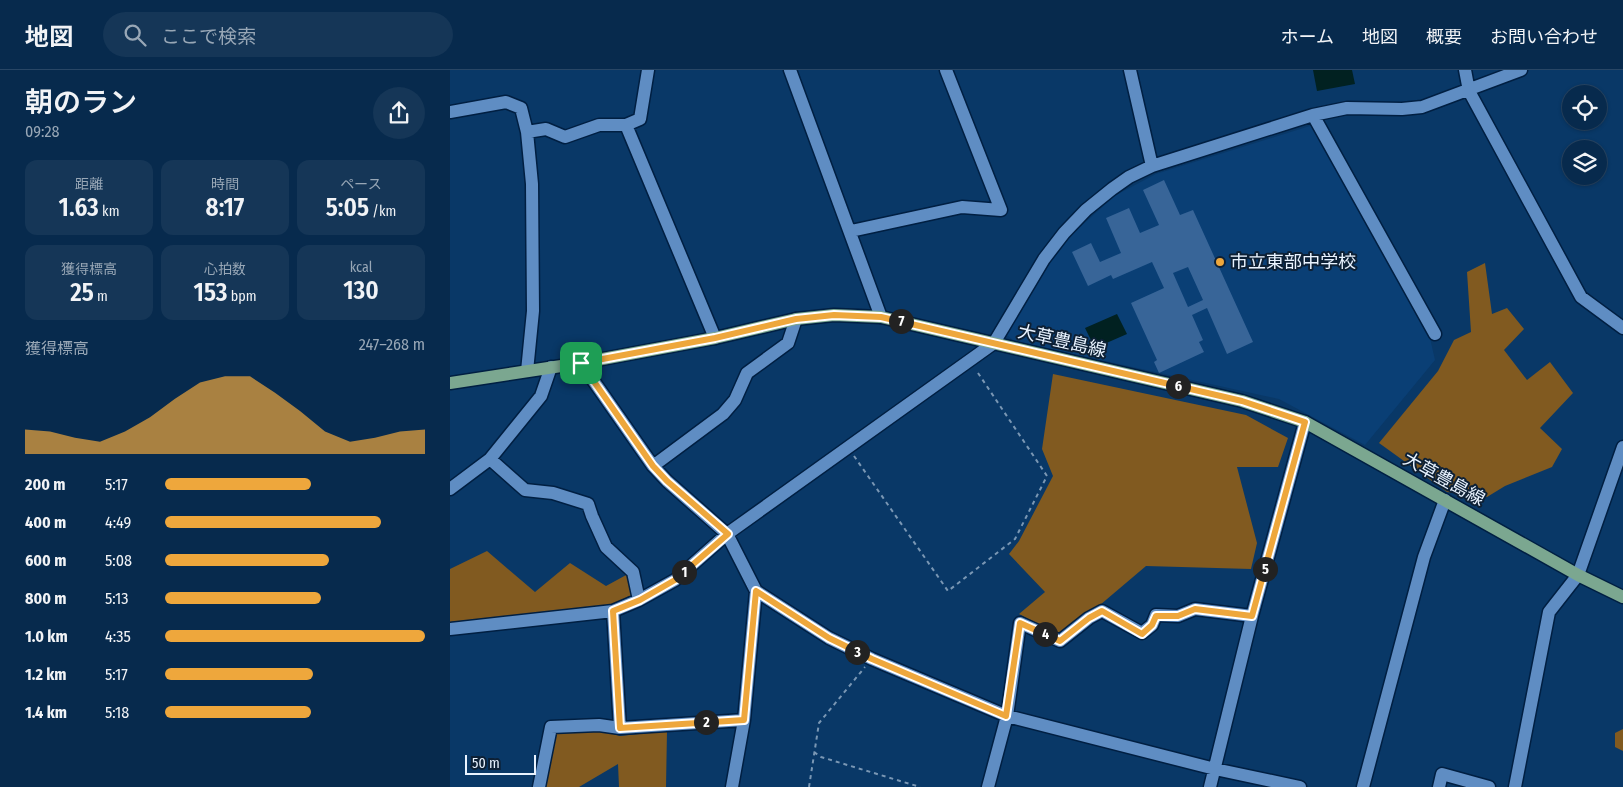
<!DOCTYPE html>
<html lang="ja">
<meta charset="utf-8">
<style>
:root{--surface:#072a4d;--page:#153657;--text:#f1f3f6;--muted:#98a7b6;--line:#284665;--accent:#eea73c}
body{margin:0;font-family:"Fira Sans Condensed","Noto Sans JP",sans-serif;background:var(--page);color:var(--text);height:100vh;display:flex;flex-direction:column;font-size:19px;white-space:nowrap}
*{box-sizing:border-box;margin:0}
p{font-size:16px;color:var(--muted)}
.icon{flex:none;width:28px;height:28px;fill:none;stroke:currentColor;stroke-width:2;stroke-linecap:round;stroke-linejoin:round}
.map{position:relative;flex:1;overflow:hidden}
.sheet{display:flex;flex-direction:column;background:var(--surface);width:450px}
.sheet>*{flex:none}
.controls{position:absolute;left:1112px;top:15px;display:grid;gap:10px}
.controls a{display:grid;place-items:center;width:45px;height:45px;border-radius:50%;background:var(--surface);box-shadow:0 1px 4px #0004,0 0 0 1px var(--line);font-size:25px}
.scale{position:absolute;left:15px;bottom:12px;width:71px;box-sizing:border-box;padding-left:5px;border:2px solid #e9f3ff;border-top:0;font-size:14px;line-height:18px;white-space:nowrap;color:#e9f3ff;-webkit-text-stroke:4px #0d2035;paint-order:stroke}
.pin{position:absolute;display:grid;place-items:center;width:42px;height:42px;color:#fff;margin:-21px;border-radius:10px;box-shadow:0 2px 8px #0006}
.km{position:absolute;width:25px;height:25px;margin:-12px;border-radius:50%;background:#222;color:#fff;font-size:14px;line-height:25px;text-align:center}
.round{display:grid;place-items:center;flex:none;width:52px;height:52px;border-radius:26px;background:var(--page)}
.summary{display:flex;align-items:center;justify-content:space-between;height:85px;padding:0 25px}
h1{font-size:28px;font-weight:600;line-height:38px}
.stats{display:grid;grid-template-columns:repeat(3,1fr);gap:8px;height:85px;padding:5px 25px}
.stats div{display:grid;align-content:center;border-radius:12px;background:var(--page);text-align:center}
.stats b{font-size:25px;font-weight:600}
.stats small{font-size:14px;font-weight:400}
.stats p{font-size:14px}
.chart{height:140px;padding:10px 25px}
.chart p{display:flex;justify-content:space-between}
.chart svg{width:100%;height:90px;margin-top:5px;fill:var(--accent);opacity:.7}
ul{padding:0 25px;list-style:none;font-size:16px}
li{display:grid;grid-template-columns:80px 60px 1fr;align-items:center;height:38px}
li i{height:12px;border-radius:6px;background:var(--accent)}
header{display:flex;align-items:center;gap:30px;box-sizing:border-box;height:70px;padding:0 25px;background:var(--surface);border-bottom:1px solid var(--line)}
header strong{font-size:24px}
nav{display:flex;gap:28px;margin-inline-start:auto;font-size:18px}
.search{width:350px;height:45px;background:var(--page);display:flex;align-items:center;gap:12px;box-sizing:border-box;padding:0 18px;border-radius:28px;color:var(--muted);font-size:19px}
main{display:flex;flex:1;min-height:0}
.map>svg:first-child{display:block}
</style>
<header>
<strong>地図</strong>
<div class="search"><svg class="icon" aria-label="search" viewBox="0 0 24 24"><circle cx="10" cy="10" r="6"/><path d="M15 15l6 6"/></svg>ここで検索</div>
<nav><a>ホーム</a><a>地図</a><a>概要</a><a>お問い合わせ</a></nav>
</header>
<main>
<section class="sheet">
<div class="summary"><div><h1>朝のラン</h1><p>09:28</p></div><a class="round"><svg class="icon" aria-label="share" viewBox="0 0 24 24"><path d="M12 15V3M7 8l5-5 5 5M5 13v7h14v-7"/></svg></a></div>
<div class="stats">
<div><p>距離</p><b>1.63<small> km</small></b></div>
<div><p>時間</p><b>8:17</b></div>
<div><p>ペース</p><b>5:05<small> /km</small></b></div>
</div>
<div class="stats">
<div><p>獲得標高</p><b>25<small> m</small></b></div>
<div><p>心拍数</p><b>153<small> bpm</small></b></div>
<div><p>kcal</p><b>130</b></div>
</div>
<div class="chart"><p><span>獲得標高</span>247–268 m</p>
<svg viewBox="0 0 160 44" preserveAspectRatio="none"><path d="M0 44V32L10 33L20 36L30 38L40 33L50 26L60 17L70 9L80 6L90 6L100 14L110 23L120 33L130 38L140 36L150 33L160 32V44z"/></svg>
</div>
<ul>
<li><b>200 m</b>5:17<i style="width:56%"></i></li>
<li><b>400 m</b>4:49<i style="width:83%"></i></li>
<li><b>600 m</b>5:08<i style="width:63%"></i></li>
<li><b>800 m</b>5:13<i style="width:60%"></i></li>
<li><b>1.0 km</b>4:35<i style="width:100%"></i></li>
<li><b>1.2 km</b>5:17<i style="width:57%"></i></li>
<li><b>1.4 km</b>5:18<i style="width:56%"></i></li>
</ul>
</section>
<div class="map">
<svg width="1173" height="717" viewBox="0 0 1173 717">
<rect width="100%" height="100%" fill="#093867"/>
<path fill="#0a3f75" d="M863,55L980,268L985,290L915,375L829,329L564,271L557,265L581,219L620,166L666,125L706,104Z"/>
<path fill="#815a20" d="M1035,193L1042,244L1057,238L1074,259L1054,280L1077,310L1100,292L1123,323L1090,358L1112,379L1102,397L1055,416L1037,427L997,422L929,373L988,301L1004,270L1021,262L1017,202Z
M603,304L796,345L838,368L828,397H787L807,473L801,499L696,496L650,535L608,564L569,544L595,522L559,484L569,471L603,406L592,379Z
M37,481L85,522L120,493L156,516L178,504L183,524L160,536L0,552V499Z
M1173,659V681L1165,677V663Z
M150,660L170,666L217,661L216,717H169L168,694L129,717H94L105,663Z"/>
<path fill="#012121" d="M863,0H902L905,14L867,21Z
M667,244L677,264L645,278L635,258Z"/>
<path fill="#386598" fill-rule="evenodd" d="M714,110L730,145L743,140L803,272L777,284L757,238L742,245L753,270L749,272L754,282L709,303L704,292L707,290L681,233L714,218L702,192L663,209L661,205L638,216L622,182L641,173L650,192L671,183L656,148L679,138L690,163L709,155L693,120ZM738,197L753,230L738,237L723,203Z"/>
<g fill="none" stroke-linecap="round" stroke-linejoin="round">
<defs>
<path id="minor" d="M340,0L431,247
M680,0L702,96
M1015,0L1019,21L1131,227L1173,258
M0,42L56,32L71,38L77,62L82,114L83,241L77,301
M863,45L985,264
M176,55L265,268
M77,62L96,59L115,67L149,55H176L190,49L198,0
M401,161L512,137L551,140L496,0
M131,293L203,396L217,411L277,464L306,521L379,568L422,589L557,646L765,699L850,717
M40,389L75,420L103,423L138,434L142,446L156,477L183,502L189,530
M203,396L273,344L285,330L297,303L338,273L346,249
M0,419L40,389L91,326L101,297
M163,541L170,658
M0,559L163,541L189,530L225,510L277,464L544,273L594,189L614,163L636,140L662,119L679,107L702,96L863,45L897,38L952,39L972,37L1071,0
M89,717L101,657L149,655L170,658L294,650
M282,717L294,650L306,521
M538,717L557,646L570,553L610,571L639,548L652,541L692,563L702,555L706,545L728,546L745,539L802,546
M760,717L802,546L855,352
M913,717L974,487L995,430
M989,717L992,704L1039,717
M1065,717L1099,542L1128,505L1173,377"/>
<path id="major" d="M0,313L131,293L265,268L346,249L384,245L431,247L792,331L855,352L1128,505L1173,527"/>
</defs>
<use href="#minor" stroke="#001f42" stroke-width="15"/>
<use href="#major" stroke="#001f42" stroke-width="15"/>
<path stroke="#7a97b4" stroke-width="2" stroke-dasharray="4 4" stroke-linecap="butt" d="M404,386L498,521L565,469L597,406L526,300
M364,682L371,687L470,717
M359,717L369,653L415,597"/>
<use href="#minor" stroke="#5f8dc3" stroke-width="12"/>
<use href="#major" stroke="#7ba790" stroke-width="12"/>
</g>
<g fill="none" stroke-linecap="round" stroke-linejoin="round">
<defs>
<path id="route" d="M384,245L431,247L792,331L855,352L802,546L745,539L728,546H706L702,555L692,564L652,541L639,548L610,571L570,553L556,646L422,589L379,568L306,521L294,650L170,658L163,541L190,530L225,510L278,464L217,411L203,396L131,293L265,268L346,249Z"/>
</defs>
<use href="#route" stroke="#fff" stroke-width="10"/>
<use href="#route" stroke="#eea73c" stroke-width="6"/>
</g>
<circle fill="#eea73c" stroke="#0d2035" stroke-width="2" cx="770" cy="192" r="5"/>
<g text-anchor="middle" stroke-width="4" stroke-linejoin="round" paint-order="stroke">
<g font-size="18" fill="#e9f3ff" stroke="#0d2035" text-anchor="start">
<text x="780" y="198">市立東部中学校</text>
</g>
<g font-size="18" fill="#e9f3ff" stroke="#0d2035">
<text transform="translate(612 271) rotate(13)" y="6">大草豊島線</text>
<text transform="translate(994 409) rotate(29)" y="6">大草豊島線</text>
</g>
</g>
</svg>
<div class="controls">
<a><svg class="icon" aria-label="locate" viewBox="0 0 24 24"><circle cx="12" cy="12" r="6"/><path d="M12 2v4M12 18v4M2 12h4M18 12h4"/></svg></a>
<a><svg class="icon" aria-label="layers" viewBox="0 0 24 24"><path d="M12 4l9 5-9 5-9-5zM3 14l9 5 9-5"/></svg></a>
</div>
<div class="scale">50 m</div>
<div class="pin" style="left:131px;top:293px;background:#1e9e55"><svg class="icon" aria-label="arrive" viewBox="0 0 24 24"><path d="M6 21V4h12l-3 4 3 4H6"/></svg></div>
<b class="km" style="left:234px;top:502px">1</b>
<b class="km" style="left:256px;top:652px">2</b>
<b class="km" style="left:407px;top:582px">3</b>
<b class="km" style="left:595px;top:564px">4</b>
<b class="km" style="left:815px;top:499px">5</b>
<b class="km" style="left:728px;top:316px">6</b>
<b class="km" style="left:451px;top:251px">7</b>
</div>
</main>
